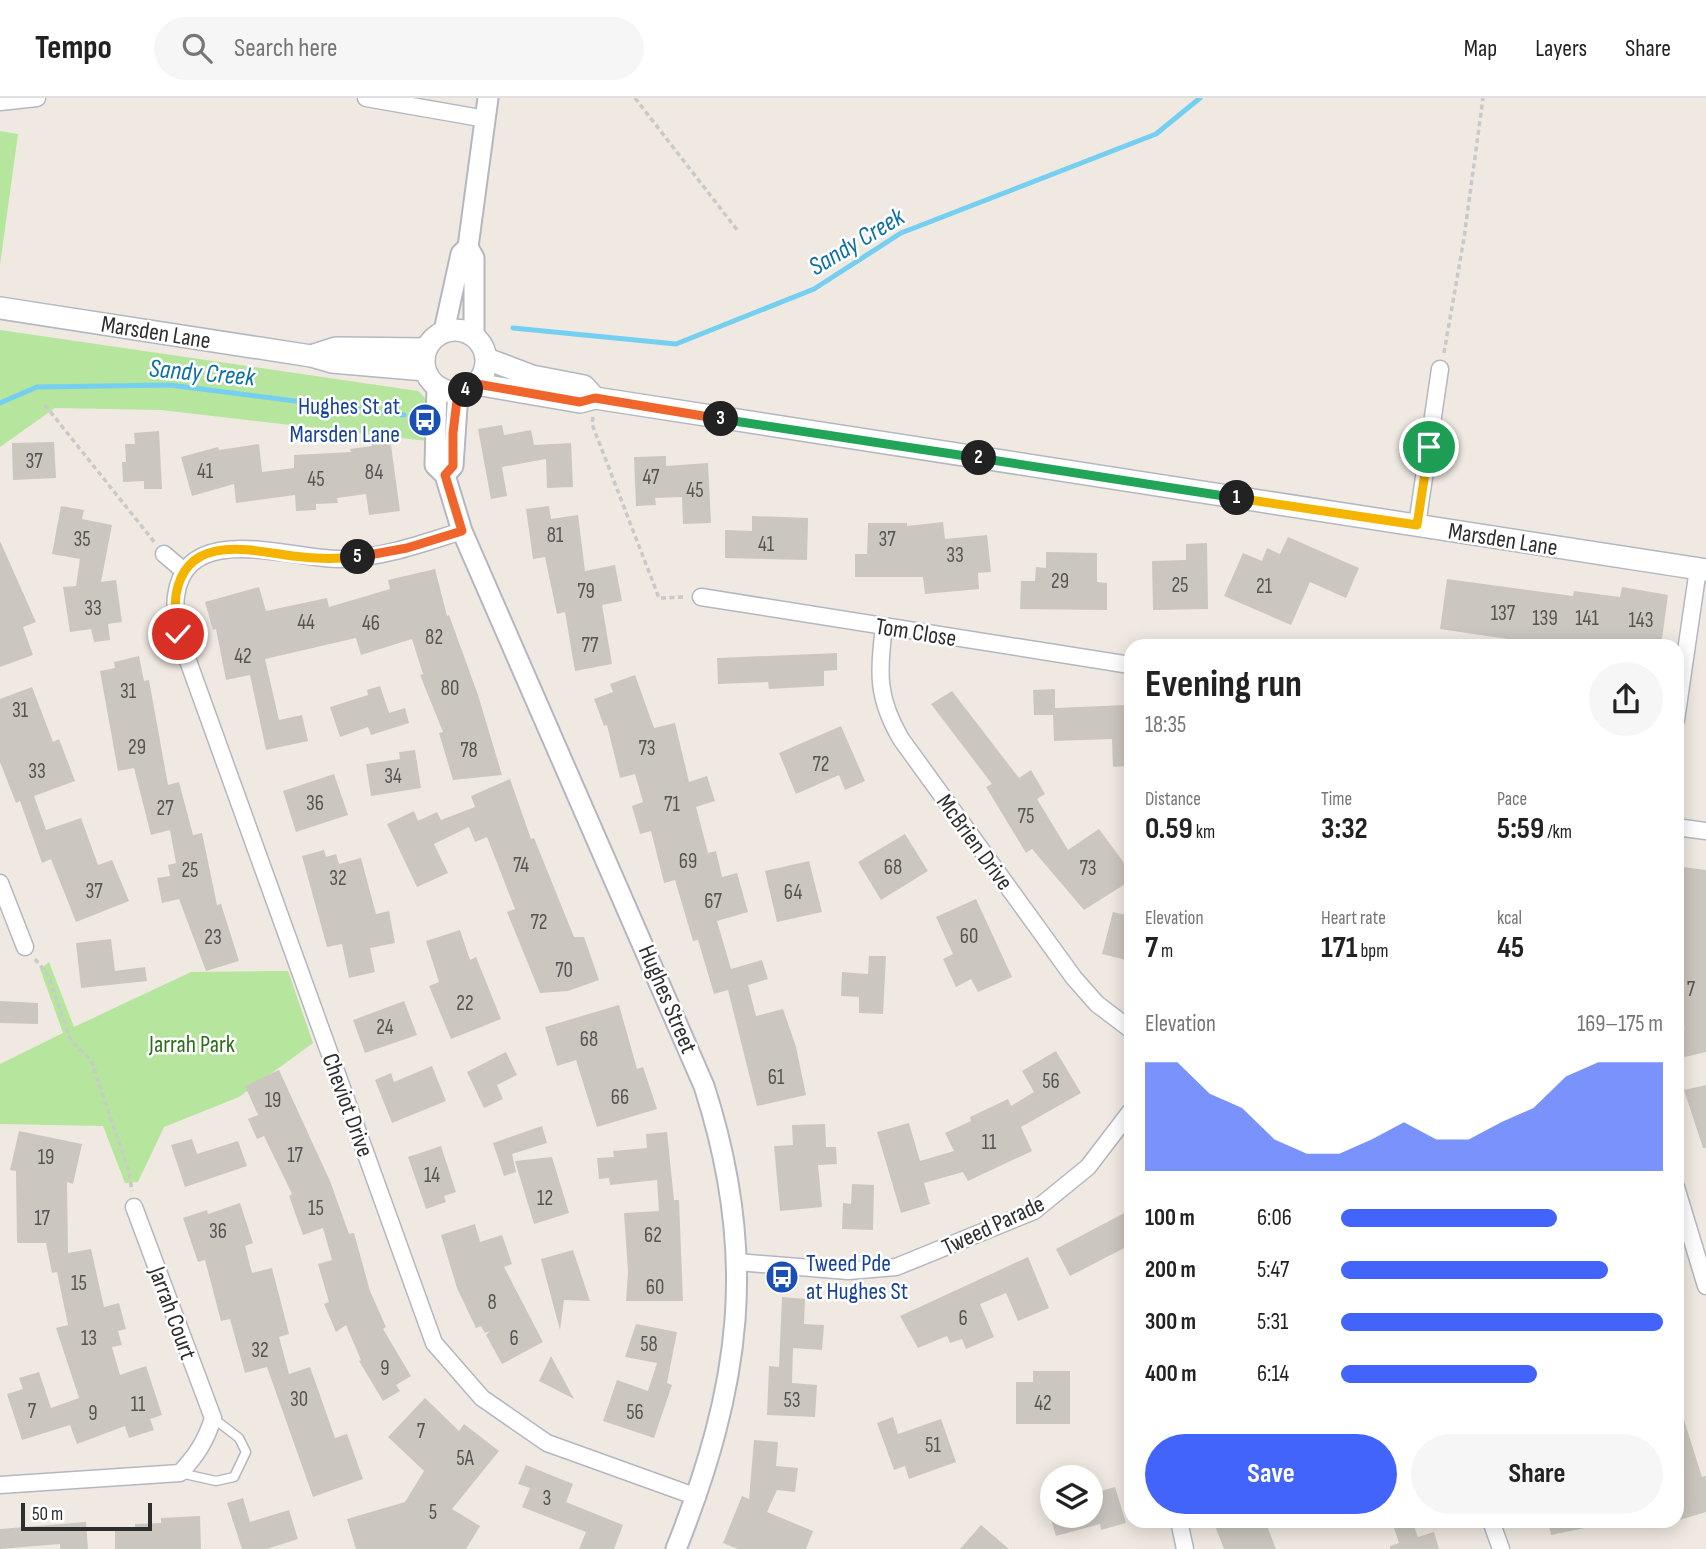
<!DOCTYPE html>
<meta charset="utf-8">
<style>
:root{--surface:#fff;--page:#f6f6f6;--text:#222;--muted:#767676;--line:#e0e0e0;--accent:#4264fb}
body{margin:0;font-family:"Sofia Sans Condensed",sans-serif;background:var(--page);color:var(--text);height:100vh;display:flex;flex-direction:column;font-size:26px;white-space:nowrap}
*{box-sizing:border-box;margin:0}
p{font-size:23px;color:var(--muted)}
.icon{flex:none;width:38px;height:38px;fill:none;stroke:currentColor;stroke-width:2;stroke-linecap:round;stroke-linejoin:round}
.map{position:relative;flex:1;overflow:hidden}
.side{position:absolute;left:1124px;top:541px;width:560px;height:889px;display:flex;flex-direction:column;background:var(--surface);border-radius:21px;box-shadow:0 4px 18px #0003}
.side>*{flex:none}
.tools{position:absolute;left:1040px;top:1367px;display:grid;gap:14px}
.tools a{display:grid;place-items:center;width:63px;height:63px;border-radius:50%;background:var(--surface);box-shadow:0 4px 18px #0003;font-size:35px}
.scale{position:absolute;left:21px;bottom:18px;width:131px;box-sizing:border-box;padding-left:7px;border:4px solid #2e2e2e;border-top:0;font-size:19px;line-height:24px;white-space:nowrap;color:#2e2e2e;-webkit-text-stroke:5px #fff;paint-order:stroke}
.pin{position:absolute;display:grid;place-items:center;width:60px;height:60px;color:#fff;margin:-30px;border:4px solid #fff;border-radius:50%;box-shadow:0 2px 7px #0007}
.km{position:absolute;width:35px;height:35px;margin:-18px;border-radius:50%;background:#222;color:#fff;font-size:19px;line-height:35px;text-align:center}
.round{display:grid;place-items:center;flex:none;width:74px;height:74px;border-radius:37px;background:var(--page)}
.summary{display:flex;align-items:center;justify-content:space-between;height:119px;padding:0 21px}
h1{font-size:38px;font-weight:700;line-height:52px}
.stats{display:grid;grid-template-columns:repeat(3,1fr);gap:10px;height:119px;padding:7px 21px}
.stats div{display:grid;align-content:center}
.stats b{font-size:30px;font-weight:700}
.stats small{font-size:19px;font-weight:400}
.stats p{font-size:19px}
.chart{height:196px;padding:14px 21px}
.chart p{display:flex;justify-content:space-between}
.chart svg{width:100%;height:126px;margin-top:7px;fill:var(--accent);opacity:.7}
.button{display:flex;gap:14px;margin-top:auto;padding:14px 21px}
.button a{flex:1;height:80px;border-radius:42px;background:var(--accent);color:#fff;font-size:28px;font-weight:700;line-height:80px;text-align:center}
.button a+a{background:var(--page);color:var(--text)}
ul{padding:0 21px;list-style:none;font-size:23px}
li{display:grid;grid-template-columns:112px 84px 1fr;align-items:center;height:52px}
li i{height:18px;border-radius:9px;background:var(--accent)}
header{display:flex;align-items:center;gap:42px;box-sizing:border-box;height:98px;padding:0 35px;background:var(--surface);border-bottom:2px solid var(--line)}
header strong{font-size:33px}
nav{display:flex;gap:38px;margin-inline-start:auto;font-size:24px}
.search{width:490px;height:63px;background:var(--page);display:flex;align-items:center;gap:18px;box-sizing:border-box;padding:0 24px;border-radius:38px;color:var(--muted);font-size:26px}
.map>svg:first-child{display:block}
</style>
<header>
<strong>Tempo</strong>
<div class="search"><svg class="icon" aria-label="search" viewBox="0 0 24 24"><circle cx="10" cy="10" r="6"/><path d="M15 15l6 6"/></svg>Search here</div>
<nav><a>Map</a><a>Layers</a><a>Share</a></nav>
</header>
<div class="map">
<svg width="1706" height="1451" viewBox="0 0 1706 1451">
<rect width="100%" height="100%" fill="#efe9e1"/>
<path fill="#b6e59e" d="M0,33L18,36L0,167Z
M0,232L418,293C435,306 429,323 427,343L161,312L55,310L0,349Z
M49,864L74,929L191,874L288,873L313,945L239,999L164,1029L138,1084L125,1085L103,1028L0,1026V966L63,935L40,871Z"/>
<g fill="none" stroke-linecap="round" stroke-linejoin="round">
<path stroke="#75cff0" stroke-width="5" d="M513,230L676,246L814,191L901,135L1156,36L1200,0
M0,305L37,289L170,287L404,317"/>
</g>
<path fill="#cbc7bf" d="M502,327L504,337L531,332L534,347L571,345L573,389L547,390L546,361L502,369L507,398L491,401L478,331Z
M159,333L162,391H144V383L123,384L122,364H126L125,346H135L134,335Z
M390,340L400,413L369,417L366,396L337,400L338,405L316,406V412L296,413L295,397L236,405L234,386L192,398L181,359L218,349L219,352L259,346L262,374L294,370V357L351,354L350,351L372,348L371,342Z
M54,344L56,380L13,382L12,345Z
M666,358V368L708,365L711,425L683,426L682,399L655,400L656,407L636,408L634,359Z
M61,408L84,412L82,421L112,427L101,484L116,482L122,524L108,526L110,542L94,544L91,531L70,534L63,489L76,488L80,461L52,456Z
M549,408L551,421L578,417L585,473L615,467L622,503L602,507L612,566L575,573L565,514L557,516L545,459L533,461L526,411Z
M752,418L808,420L807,462L725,460V432L752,433Z
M943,424L945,441L987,437L991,474L978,475L979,491L925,496L923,479H855V456H867L868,425H907V428Z
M1288,439L1359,470L1346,500L1310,484L1291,527L1224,498L1243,455L1262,463L1267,450L1280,456Z
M0,443L36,524L23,529L33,557L0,569Z
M1207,445L1208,511L1153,512L1152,463L1186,462V446Z
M1046,454L1097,455V484L1107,485V512L1020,511L1021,483H1035L1036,469L1046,470Z
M435,471L447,518L449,517L478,597L502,677L453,682L439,635L443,634L420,577L423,576L412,541L361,557L356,540L265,561L279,622L302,617L308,643L266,652L250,577L226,582L216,531L213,532L205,504L259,489L266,513L327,500L329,509L390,491L388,482Z
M1447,481L1573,498L1574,493L1620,499L1622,489L1668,497L1661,548H1595L1559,542L1555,548L1440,531Z
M837,555V572L824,573V588L769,591L768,584L718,586L717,560Z
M139,558L144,583L149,582L168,687L179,684L193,737L202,735L217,807L221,806L239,863L206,873L179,801L162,805L157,780L170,778L168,767L176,765L170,732L151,737L134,670L118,673L100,573L115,570L114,564Z
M635,577L654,630L675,625L689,684L707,678L715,703L696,709L708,755L716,753L722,779L737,775L748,814L717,823L731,871L762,862L768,881L748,887L756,918L783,911L796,949L806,997L757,1008L728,892L714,896L698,842L693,843L675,782L664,785L651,733L640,736L632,708L643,704L635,676L620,680L607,627L604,628L594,601L613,594L610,586Z
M380,588L389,615L405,610L409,625L371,637L368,629L340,639L330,609L368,597L367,592Z
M32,589L53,644L59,641L75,683L34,698L46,732L81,720L98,767L112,762L129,803L76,824L51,761L42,765L20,703L16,705L0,664V601Z
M1055,591V610L1126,607L1128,668L1113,669L1112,641L1054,643L1053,617H1034L1033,592Z
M952,593L1019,680L1031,672L1045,696L1037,701L1068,752L1099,731L1130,773V783L1084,812L1032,751L1026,755L986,689L992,686L931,606Z
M841,628L865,683L845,692L839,677L796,696L779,655Z
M415,652L421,690L371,698L366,666L400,661L399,654Z
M334,676L348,717L296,734L283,693Z
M510,681L531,741L534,740L574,839H584L599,882L568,893L540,895L507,814L515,811L487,739L475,744L469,729L434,746L448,775L417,789L387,726L414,713L418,723L437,714L441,722L475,709L471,698Z
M905,736L928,773L881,802L858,764Z
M324,752L326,759L336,756L339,766L361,760L376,816L389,813L395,845L370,850L375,874L349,880L342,846L327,849L302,758Z
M809,763L822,814L777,824L765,773Z
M1683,769L1706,772V954L1676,961V932L1685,930L1676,904V814Z
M976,801L1012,879L978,894L971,881L956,889L943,861L953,856L936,819Z
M1113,814L1130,818V863L1102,856Z
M460,832L470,862L476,859L501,921L451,941L429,888L439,884L426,843Z
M111,841L115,873L145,869L147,883L81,890L76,845Z
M869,858H886L883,916L859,915V899L841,898L842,874L868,876Z
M0,903L38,905V926L0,925Z
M404,903L417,937L365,955L353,922Z
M619,907L637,971L643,969L657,1011L597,1029L576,962L557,968L545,929Z
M1056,953L1081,995L1021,1029L1032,1053L968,1083L963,1074L924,1085L930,1106L901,1115L877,1034L909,1025L920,1063L954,1053L945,1035L971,1023L970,1019L1008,1001L1011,1008L1034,994L1022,973Z
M506,954L517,977L497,987L503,1001L484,1010L467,974Z
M432,968L446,1003L392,1025L375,982L391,975L394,984Z
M279,972L330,1083L349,1136L354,1135L370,1193L386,1229L383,1231L411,1278L396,1287L400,1293L383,1303L359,1263L361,1262L346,1227L336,1234L324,1206L329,1204L318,1166L332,1162L323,1130L303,1137L289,1098L292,1096L264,1038L257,1041L248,1021L258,1017L245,988Z
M1706,987V1050H1703L1684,992Z
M825,1026L826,1049H836L837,1066L818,1067L822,1109L780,1113L774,1048L793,1047L792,1027Z
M542,1028L547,1045L512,1056L516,1074L504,1078L493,1045Z
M19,1033L82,1046L73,1086L67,1084L68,1155L91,1151L104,1209L119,1205L126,1231L118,1233L122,1247L112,1249L120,1277L146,1268L162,1317L150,1321L154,1332L129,1340L125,1328L77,1346L70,1327L22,1342L7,1296L23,1291L19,1280L39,1274L51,1310L79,1300L56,1230L68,1227L57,1174L52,1175L46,1145H17L16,1073L10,1072Z
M667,1034L674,1102H679L683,1203H626L628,1174L624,1115L659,1113L657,1082L610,1087L609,1080L599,1081L597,1060L614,1059L613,1053L647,1050L646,1036Z
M192,1041L197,1056L238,1043L247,1068L185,1089L171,1047Z
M441,1048L456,1094L444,1098L446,1104L426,1111L408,1059Z
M552,1059L569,1115L534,1126L515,1063Z
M852,1086L874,1087L873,1132L842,1131L843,1105L851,1106Z
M240,1105L253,1145L245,1148L252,1175L272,1170L289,1236L279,1239L289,1276L310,1269L335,1340L347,1336L363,1381L313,1399L267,1269L245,1275L230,1221L221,1223L205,1162L198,1164L183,1120L207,1112L208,1116Z
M1130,1112V1147L1070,1178L1056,1151Z
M475,1126L480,1144L502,1137L512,1166L504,1169L543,1244L502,1266L486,1237L490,1233L485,1235L481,1228L476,1230L457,1190L441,1137Z
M573,1152L590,1203L564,1202L560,1232L541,1161Z
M1028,1159L1049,1210L1018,1223L1006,1195L980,1206L994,1239L966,1251L962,1241L950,1245L947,1238L918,1250L900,1218Z
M782,1199L805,1201L804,1226L824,1227L822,1252L793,1250L792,1285L817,1287L815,1319L767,1317L769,1268L779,1269Z
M636,1226L677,1234L667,1285L672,1287L654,1340L603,1323L617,1282L648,1293L657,1265L625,1259Z
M551,1258L574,1301L539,1283Z
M1033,1273H1070V1326H1016V1284H1033Z
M425,1300L459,1333L464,1326L499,1353L452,1411L480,1428L466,1451H356L347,1421L405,1404L424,1373L388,1339Z
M1676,1309H1680L1702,1379L1706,1378V1414L1676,1423Z
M893,1319L898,1336L941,1321L956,1364L909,1381L905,1368L894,1372L877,1325Z
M754,1342L778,1344L776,1368L798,1370L795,1394L777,1392L767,1414L813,1433L806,1451H738L723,1445L742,1398L749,1401Z
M526,1367L573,1386L566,1404L623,1427L614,1451H579L586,1434L522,1409L530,1390L518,1386Z
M1115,1389L1126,1425L1101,1432L1100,1426L1056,1438L1050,1418H1090V1396Z
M243,1400L250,1424L289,1412L298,1441L267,1451H242L227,1405Z
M200,1418L201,1451H115V1432L135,1431V1426L161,1425V1420Z
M1213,1423H1265L1276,1451H1224Z
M1392,1423H1412L1418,1439L1434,1434L1439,1451H1390V1448L1399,1445Z
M1548,1423H1589V1429L1551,1437Z
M86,1424L88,1451H60V1446L0,1451V1431Z
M981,1427L1009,1451H960Z"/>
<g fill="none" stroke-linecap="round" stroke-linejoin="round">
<defs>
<path id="service" d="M180,1375L216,1383L234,1379L246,1354L239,1340L213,1320"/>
<path id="minor" d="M366,0L486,21
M0,4L37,0
M1417,427L1440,271
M462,433C423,445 383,460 342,461C293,462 186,421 176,498C174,510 177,524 178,535L434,1245L482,1300L547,1345L697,1399
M164,456L184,473
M701,499L1130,567
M884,529C878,575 877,600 901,641L1074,880L1097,906L1130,931
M1676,622L1698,471
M1676,729L1706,733
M0,785L25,849
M1676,1089L1706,1188
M737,1164L848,1173L896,1169L1034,1113L1088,1069L1130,1014
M0,1387L180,1375C196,1358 206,1343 213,1320L134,1109
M1179,1423L1185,1451
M1491,1423L1501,1451"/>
<path id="tertiary" d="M468,149L474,160V237
M444,233L461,156L468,149L488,0
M437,289L435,367L445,377L462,433L704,988C759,1158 741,1288 676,1451
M445,377L453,368L458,294"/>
<path id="secondary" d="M0,210L311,258L332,264L425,272
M424 263a31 31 0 1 1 62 0a31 31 0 1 1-62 0Z
M311,258L336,250L425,251
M487,261L532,278L584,288L595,300
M476,286L580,304L595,300L1706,472"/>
</defs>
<use href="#service" stroke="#b4b7c1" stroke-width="11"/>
<use href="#minor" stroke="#b4b7c1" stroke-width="19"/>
<use href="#tertiary" stroke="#b4b7c1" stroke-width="23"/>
<use href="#secondary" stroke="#b4b7c1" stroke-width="24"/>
<path stroke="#c9c9c9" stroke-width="3.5" stroke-dasharray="5 3.5" stroke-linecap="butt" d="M635,0L738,133
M1444,255L1464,140L1483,0
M45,307L155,445
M593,319L592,326L659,500L686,499
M35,861L48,877L71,943L91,962L129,1074L132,1093"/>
<use href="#service" stroke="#fff" stroke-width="8"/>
<use href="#minor" stroke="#fff" stroke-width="16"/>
<use href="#tertiary" stroke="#fff" stroke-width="19"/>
<use href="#secondary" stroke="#fff" stroke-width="21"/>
</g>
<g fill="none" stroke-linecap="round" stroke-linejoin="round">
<defs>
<path id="split-1" d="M1237,400L1417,427L1429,349"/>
<path id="split-2" d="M979,360L1237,400"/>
<path id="split-3" d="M721,321L979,360"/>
<path id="split-4" d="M466,292L477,286L580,304L595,300L721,321"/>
<path id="split-5" d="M358,459L407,450L462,433L445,377L453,368V335L458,294L466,292"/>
<path id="split-6" d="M178,536C177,524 174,509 176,497C186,435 250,452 293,458C314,461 337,461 358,459"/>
</defs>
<use href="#split-1" stroke="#fff" stroke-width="14"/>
<use href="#split-2" stroke="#fff" stroke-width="14"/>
<use href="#split-3" stroke="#fff" stroke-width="14"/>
<use href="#split-4" stroke="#fff" stroke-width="14"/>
<use href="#split-5" stroke="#fff" stroke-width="14"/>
<use href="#split-6" stroke="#fff" stroke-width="14"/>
<use href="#split-1" stroke="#f5b400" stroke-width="9"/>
<use href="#split-2" stroke="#22a559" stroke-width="9"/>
<use href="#split-3" stroke="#22a559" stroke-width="9"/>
<use href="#split-4" stroke="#f0652b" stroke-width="9"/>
<use href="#split-5" stroke="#f0652b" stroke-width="9"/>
<use href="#split-6" stroke="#f5b400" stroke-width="9"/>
</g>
<defs>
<symbol id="bus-disc" viewBox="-11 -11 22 22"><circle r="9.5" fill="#1a4fb4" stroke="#fff"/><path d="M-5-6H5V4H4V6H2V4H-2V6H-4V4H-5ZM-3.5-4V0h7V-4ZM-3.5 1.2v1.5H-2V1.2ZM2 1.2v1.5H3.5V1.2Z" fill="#fff"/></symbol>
</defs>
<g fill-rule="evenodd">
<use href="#bus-disc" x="406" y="303" width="38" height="38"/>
<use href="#bus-disc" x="763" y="1160" width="38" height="38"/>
</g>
<g text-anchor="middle" stroke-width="5" stroke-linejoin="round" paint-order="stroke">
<g font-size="21" fill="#555452">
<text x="34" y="370">37</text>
<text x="205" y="380">41</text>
<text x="374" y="381">84</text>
<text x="651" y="386">47</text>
<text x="316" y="388">45</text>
<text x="695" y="399">45</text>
<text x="555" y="444">81</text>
<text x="82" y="448">35</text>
<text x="887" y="448">37</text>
<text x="766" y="453">41</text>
<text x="955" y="464">33</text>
<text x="1060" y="490">29</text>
<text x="1180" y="494">25</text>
<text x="1264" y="495">21</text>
<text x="586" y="500">79</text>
<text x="93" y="517">33</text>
<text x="1503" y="522">137</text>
<text x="1545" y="527">139</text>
<text x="1587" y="527">141</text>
<text x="1641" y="529">143</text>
<text x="306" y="531">44</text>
<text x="371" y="532">46</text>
<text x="434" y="546">82</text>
<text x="590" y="554">77</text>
<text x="243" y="565">42</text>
<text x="450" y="597">80</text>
<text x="128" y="600">31</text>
<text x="20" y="619">31</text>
<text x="137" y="656">29</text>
<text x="647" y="657">73</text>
<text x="469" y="659">78</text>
<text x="821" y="673">72</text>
<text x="37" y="680">33</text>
<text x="393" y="685">34</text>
<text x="315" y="712">36</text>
<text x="672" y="713">71</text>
<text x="165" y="717">27</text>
<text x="1026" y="725">75</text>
<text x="688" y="770">69</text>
<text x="521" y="774">74</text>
<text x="893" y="776">68</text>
<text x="1088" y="777">73</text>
<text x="190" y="779">25</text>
<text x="338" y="787">32</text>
<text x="94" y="800">37</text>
<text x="793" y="801">64</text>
<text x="713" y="810">67</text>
<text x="539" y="831">72</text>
<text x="969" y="845">60</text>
<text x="213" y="846">23</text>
<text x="564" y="879">70</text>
<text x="1691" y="898">7</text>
<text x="465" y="912">22</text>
<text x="385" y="936">24</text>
<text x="589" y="948">68</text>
<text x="776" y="986">61</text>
<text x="1051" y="990">56</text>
<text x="620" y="1006">66</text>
<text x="273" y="1009">19</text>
<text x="989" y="1051">11</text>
<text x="295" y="1064">17</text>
<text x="46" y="1066">19</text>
<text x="432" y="1084">14</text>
<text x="545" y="1107">12</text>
<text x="316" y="1117">15</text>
<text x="42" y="1127">17</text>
<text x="218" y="1140">36</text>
<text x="653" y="1144">62</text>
<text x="79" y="1192">15</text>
<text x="655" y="1196">60</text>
<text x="492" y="1211">8</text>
<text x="963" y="1227">6</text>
<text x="89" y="1247">13</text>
<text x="514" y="1247">6</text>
<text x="649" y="1253">58</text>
<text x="260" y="1259">32</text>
<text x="385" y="1277">9</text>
<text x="299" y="1308">30</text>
<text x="792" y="1309">53</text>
<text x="1043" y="1312">42</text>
<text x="138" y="1313">11</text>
<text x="32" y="1320">7</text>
<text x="635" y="1321">56</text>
<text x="93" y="1322">9</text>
<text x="421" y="1340">7</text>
<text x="933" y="1354">51</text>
<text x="465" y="1367">5A</text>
<text x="547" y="1407">3</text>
<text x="433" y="1421">5</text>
</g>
<g font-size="24" fill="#2e2e2e" stroke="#fff">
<text transform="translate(156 234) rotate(9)" y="8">Marsden Lane</text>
<text transform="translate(1503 441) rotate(9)" y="8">Marsden Lane</text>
<text transform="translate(916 534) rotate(9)" y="8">Tom Close</text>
<text transform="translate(975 744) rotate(54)" y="8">McBrien Drive</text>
<text transform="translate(668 901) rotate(67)" y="8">Hughes Street</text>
<text transform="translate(348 1007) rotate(70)" y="8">Cheviot Drive</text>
<text transform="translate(993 1127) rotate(-25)" y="8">Tweed Parade</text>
<text transform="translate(173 1215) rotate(70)" y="8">Jarrah Court</text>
</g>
<g font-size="24" fill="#164399" stroke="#fff" text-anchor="end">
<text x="400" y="316">Hughes St at<tspan x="400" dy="28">Marsden Lane</tspan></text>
<text x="806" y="1173" text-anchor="start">Tweed Pde<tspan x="806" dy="28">at Hughes St</tspan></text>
</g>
<g font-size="24" fill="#2c6e1b" stroke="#fff">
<text x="192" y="954">Jarrah Park</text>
</g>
<g font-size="26" font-style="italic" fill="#0d6fa3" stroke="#fff">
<text transform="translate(856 143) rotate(-31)" y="9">Sandy Creek</text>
<text transform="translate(202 274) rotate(5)" y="9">Sandy Creek</text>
</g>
</g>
</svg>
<div class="tools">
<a><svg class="icon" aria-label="layers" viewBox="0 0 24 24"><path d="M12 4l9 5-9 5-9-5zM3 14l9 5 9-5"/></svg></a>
</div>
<div class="scale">50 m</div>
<div class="pin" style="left:1429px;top:349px;background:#1e9e55"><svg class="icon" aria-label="arrive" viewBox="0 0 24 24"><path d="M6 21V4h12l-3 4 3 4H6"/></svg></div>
<div class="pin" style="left:178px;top:536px;background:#d93025"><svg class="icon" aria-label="check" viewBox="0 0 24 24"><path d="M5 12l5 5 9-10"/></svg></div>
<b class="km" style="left:1237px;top:400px">1</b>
<b class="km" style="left:979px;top:360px">2</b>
<b class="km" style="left:721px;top:321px">3</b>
<b class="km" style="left:466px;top:292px">4</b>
<b class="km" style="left:358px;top:459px">5</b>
<section class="side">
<div class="summary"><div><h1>Evening run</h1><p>18:35</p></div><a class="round"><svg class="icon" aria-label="share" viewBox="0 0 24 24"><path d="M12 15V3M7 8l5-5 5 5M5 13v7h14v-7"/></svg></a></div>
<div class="stats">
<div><p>Distance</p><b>0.59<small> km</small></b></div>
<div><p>Time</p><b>3:32</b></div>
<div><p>Pace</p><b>5:59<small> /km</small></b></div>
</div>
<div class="stats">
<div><p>Elevation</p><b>7<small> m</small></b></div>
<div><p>Heart rate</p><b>171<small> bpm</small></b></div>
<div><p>kcal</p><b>45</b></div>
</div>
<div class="chart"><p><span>Elevation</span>169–175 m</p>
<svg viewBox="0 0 160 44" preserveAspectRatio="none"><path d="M0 44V6L10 6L20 17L30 22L40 33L50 38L60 38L70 33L80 27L90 33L100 33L110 27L120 22L130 11L140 6L150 6L160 6V44z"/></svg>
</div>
<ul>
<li><b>100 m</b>6:06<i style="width:67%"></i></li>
<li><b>200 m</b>5:47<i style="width:83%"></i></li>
<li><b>300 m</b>5:31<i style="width:100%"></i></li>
<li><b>400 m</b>6:14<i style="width:61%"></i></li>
</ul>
<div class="button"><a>Save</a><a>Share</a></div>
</section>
</div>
